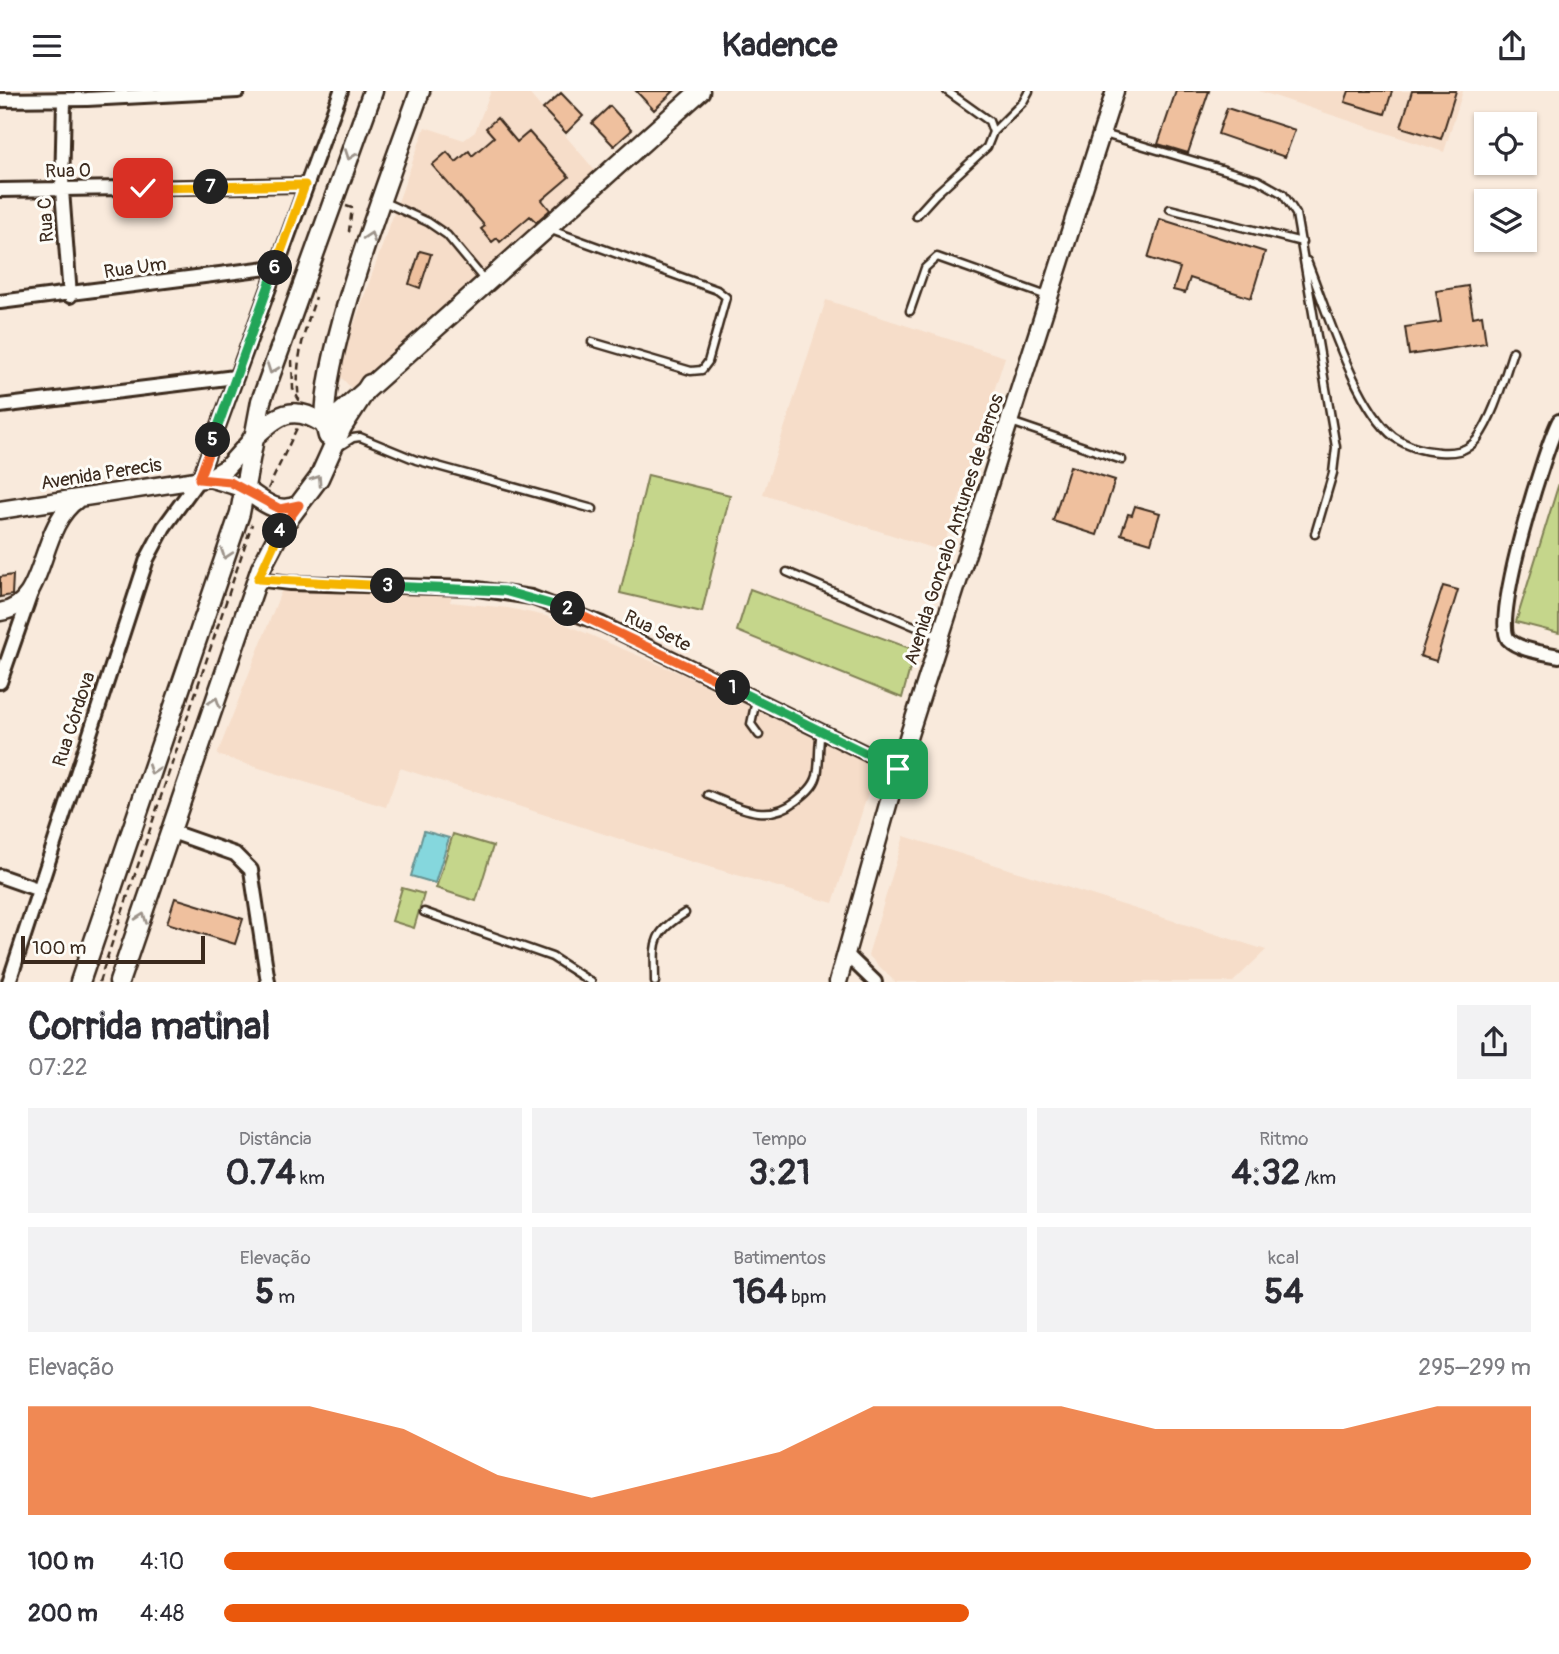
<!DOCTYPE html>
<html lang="pt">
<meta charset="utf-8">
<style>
:root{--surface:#fff;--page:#f2f2f3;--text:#2b2b33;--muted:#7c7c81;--accent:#ea580c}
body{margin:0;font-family:Pangolin,sans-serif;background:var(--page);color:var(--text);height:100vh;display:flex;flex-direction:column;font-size:26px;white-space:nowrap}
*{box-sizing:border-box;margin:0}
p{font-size:23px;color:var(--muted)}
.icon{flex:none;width:38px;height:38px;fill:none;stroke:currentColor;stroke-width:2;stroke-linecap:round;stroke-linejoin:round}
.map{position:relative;height:891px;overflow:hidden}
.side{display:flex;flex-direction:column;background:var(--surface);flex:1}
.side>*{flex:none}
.fabs{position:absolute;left:1474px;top:21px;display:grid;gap:14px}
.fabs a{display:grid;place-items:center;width:63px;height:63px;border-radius:0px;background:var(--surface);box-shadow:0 2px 5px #0004;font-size:35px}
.scale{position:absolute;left:21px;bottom:18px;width:184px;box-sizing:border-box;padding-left:7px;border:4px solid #3b2a1e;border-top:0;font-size:19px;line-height:24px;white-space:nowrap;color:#3b2a1e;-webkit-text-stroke:5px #fdfcf7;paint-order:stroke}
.pin{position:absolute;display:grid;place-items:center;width:60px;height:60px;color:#fff;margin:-30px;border-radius:14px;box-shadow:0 4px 10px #0006}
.km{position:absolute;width:35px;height:35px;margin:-18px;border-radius:50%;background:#222;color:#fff;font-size:19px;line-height:35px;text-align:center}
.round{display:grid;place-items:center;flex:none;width:74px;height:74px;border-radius:0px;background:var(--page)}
.overview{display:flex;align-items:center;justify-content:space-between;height:119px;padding:0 28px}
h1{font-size:38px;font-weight:800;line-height:52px}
.metrics{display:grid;grid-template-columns:repeat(3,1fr);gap:10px;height:119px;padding:7px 28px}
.metrics div{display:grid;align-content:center;border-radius:0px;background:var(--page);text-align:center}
.metrics b{font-size:35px;font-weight:800}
.metrics small{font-size:19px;font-weight:400}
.metrics p{font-size:19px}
.chart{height:196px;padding:14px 28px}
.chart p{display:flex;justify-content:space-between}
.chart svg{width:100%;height:126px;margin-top:7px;fill:var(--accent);opacity:.7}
ul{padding:0 28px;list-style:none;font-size:23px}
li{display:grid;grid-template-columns:112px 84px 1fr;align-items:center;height:52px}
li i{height:18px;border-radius:9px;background:var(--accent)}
header{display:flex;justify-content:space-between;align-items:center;height:91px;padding:0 28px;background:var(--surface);font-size:32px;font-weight:800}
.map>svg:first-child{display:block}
</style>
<header><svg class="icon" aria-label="menu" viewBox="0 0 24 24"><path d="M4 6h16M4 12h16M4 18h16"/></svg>Kadence<svg class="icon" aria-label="share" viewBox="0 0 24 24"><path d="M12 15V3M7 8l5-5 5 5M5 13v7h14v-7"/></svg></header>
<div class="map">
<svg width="1559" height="891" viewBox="0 0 1559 891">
<rect width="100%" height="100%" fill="#f9eadc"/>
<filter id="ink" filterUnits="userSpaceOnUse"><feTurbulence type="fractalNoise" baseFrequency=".0143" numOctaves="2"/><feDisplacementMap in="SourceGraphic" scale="14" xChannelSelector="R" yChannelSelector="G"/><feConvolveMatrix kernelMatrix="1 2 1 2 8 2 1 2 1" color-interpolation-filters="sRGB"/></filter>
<g filter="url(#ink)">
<path fill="#f6ddc9" d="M491,0H527L599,84L357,299L351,297L339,284V275L425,36L464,49L475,41Z
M1259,0H1463L1444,61Z
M826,209L1005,266L942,460L763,403Z
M282,498L452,504L450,511L508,517L546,525L686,585L876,677L833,812L672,765L400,677L386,716L217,664Z
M904,745L1266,859L1233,891H895L868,864Z"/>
<path fill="#c5d68b" stroke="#808054" stroke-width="2" d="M648,384L730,404L702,521L620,502Z
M1559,392V542L1516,531Z
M750,498L915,559L902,607L737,540Z
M453,743L493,755L476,810L436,797Z
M402,797L424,803L414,837L392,830Z"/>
<path fill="#85d7dd" stroke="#679291" stroke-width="2" d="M424,740L449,747L435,792L411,785Z"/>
<path fill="#efc09e" stroke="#3b2a1e" stroke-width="2" d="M636,0H674L654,19Z
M1176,0H1209L1188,62L1158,53Z
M1349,0H1392L1385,23L1345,11Z
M1412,0H1456L1441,48L1401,36Z
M561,2L583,25L566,42L543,18Z
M610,15L632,39L614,55L592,32Z
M1227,17L1295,39L1285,66L1218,43Z
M497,27L517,51L529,41L569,86L542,109L550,119L536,131L530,125L500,151L497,147L492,151L481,138L485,135L432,74L447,61L456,71L469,60L472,65L494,46L486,37Z
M1160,128L1265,161L1251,207L1190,187L1185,202L1173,199L1180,177L1148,167Z
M420,160L431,163L420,197L409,193Z
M1468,195L1473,226L1482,224L1486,252L1409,264L1405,236L1441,231L1436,200Z
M1070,375L1115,389L1097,444L1053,430Z
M1135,415L1160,422L1151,452L1121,443L1128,423L1132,424Z
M13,484L12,504L0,506V486Z
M1443,495L1458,499L1436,570L1420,565Z
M175,807L243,828L235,853L167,832Z"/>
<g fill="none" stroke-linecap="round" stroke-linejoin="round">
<defs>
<path id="service" d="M993,41L1023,11L1029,0
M1104,43L1258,89L1283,103L1296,123L1336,356L1333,382L1315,443
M384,111L428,131L447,144L486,191
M1170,118L1302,151
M916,125L935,104L987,56L993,41L989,30L947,0
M551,139L717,199L726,206L708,271L702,279L691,280L592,251
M1307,170C1326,217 1355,315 1394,346C1408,356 1422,360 1439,361C1453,362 1467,361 1477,348C1495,323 1503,289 1513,260
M910,220L925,177L937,166L1047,205
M1011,331L1122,369
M337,357L353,347L360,346L416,369L593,418
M787,481L940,546
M756,609L751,633L759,644
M708,704C738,716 767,733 796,710C805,703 814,696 817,685C820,671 818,655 821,641
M424,821L552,866L591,891
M655,891C655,854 649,844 685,822"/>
<path id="minor" d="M0,9L87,8L238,0
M64,9L62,99L70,205
M0,99L305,94
M0,211L275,176
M0,315L235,286
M1559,330C1545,357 1492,527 1508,548C1518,559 1545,562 1559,565
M258,488L290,492L471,497L531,506L602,533L898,678
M0,591L31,502
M172,741L235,763L251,779L268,891
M0,785L37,798
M846,863L875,891
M9,891L147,468L164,436L199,388L341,0"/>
<path id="tertiary" d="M209,387L226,377L252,348
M0,419L209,387L245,398
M0,521C49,514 36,437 78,408
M838,891L898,678L1115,0"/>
<path id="secondary" d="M325,336L700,0
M328,345C309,288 397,66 420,0
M252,348C277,324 292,312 324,333
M245,398C262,410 278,425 299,414
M80,891L240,422L261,310L373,0
M119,891L261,477L283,435L319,387L342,336L370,293"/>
</defs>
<use href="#service" stroke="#3b2a1e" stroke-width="11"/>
<use href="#minor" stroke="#3b2a1e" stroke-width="18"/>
<use href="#tertiary" stroke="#3b2a1e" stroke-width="21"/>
<use href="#secondary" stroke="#3b2a1e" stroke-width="23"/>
<path stroke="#3b2a1e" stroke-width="2.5" stroke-dasharray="7 5" stroke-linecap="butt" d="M346,115L352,117L349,140L353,142
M292,269L293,298L299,309C294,271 304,241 316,206
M268,398L297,337
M99,891L252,433"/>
<use href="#service" stroke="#fdfcf7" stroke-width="6"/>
<use href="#minor" stroke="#fdfcf7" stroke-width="12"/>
<use href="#tertiary" stroke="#fdfcf7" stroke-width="16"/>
<use href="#secondary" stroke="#fdfcf7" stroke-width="18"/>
</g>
<defs><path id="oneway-chevron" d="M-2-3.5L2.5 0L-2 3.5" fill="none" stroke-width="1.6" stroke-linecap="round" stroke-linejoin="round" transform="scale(1.75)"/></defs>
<g stroke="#9c938a">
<use href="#oneway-chevron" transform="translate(350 64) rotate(110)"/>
<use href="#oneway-chevron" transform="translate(370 146) rotate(-72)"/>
<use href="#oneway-chevron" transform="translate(272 278) rotate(110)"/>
<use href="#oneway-chevron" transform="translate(317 389) rotate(-56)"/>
<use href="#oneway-chevron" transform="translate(226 463) rotate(109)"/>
<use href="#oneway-chevron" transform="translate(215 611) rotate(-71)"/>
<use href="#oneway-chevron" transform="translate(153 679) rotate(109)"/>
<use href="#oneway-chevron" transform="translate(142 827) rotate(-70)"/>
</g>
</g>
<g fill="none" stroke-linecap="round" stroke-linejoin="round" filter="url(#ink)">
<defs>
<path id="split-1" d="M733,597L898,678"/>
<path id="split-2" d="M568,518L733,597"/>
<path id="split-3" d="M388,495L504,500L568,518"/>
<path id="split-4" d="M280,440L258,488L388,495"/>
<path id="split-5" d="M213,349L199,388L230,391L280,418L299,414L280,440"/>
<path id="split-6" d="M213,349L275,177"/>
<path id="split-7" d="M211,96L305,94L275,177"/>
<path id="split-8" d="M143,97L211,96"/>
</defs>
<use href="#split-1" stroke="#fff" stroke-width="14"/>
<use href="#split-2" stroke="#fff" stroke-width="14"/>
<use href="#split-3" stroke="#fff" stroke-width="14"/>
<use href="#split-4" stroke="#fff" stroke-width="14"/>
<use href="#split-5" stroke="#fff" stroke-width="14"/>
<use href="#split-6" stroke="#fff" stroke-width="14"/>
<use href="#split-7" stroke="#fff" stroke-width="14"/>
<use href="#split-8" stroke="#fff" stroke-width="14"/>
<use href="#split-1" stroke="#22a559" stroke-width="9"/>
<use href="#split-2" stroke="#f0652b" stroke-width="9"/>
<use href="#split-3" stroke="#22a559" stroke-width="9"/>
<use href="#split-4" stroke="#f5b400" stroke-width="9"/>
<use href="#split-5" stroke="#f0652b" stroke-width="9"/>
<use href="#split-6" stroke="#22a559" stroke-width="9"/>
<use href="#split-7" stroke="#f5b400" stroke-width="9"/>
<use href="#split-8" stroke="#f5b400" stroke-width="9"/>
</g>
<g text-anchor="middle" stroke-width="6" stroke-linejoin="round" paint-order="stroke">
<g font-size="19" fill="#3b2a1e" stroke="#fdfcf7">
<text transform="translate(68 79) rotate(-1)" y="7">Rua O</text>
<text transform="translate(45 129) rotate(-94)" y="7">Rua C</text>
<text transform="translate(135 176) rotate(-8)" y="7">Rua Um</text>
<text transform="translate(101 382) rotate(-9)" y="7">Avenida Perecis</text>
<text transform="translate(953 438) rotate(-72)" y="7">Avenida Gonçalo Antunes de Barros</text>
<text transform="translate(658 539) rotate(26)" y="7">Rua Sete</text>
<text transform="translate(73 628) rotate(-72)" y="7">Rua Córdova</text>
</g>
</g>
</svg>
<div class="fabs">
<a><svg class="icon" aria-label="locate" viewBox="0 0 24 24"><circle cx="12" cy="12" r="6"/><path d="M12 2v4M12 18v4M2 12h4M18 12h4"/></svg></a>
<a><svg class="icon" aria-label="layers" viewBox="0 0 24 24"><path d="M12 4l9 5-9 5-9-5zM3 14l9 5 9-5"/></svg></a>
</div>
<div class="scale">100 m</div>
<div class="pin" style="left:898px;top:678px;background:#1e9e55"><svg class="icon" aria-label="arrive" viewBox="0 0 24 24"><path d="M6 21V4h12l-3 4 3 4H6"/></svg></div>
<div class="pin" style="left:143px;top:97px;background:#d93025"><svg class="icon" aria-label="check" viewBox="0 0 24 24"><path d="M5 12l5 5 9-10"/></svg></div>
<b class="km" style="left:733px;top:597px">1</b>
<b class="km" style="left:568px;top:518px">2</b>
<b class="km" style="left:388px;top:495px">3</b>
<b class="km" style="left:280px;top:440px">4</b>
<b class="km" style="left:213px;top:349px">5</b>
<b class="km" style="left:275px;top:177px">6</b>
<b class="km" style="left:211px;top:96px">7</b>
</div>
<section class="side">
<div class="overview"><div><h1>Corrida matinal</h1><p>07:22</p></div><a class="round"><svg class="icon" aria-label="share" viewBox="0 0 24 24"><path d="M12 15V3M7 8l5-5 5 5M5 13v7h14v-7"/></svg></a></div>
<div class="metrics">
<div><p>Distância</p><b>0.74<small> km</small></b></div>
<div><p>Tempo</p><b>3:21</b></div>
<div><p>Ritmo</p><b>4:32<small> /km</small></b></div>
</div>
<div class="metrics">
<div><p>Elevação</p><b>5<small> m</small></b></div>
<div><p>Batimentos</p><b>164<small> bpm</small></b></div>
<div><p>kcal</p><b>54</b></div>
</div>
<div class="chart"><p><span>Elevação</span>295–299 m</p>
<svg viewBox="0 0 160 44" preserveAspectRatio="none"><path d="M0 44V6L10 6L20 6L30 6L40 14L50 30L60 38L70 30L80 22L90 6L100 6L110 6L120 14L130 14L140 14L150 6L160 6V44z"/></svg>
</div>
<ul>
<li><b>100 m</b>4:10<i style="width:100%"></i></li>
<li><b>200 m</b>4:48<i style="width:57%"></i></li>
</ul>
</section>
